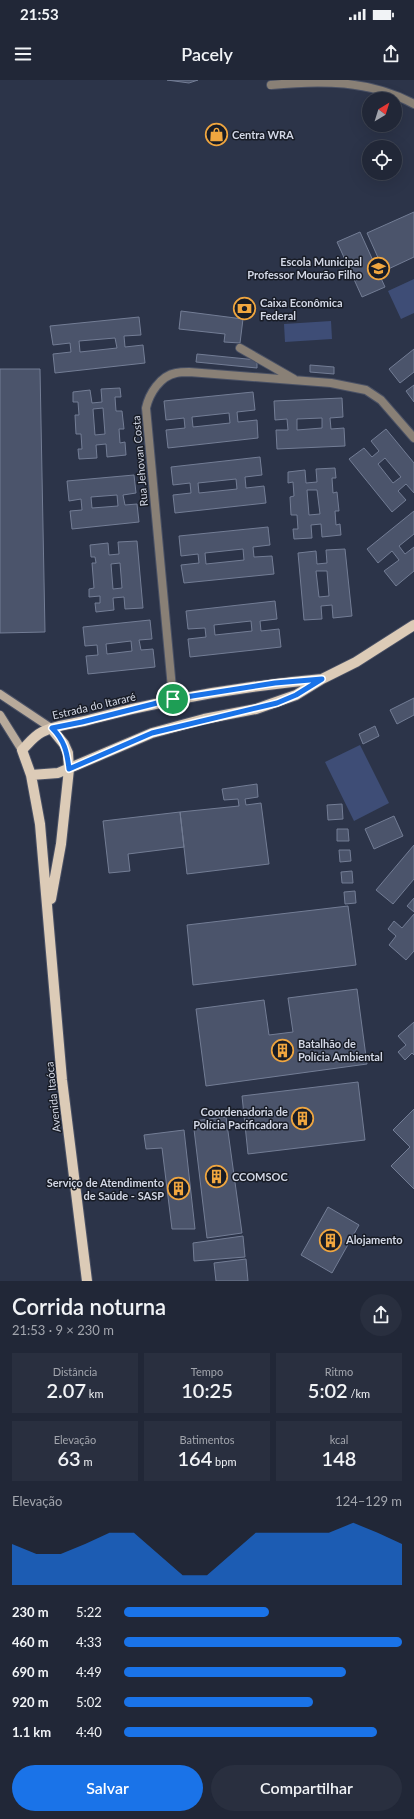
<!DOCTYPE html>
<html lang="pt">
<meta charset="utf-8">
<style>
:root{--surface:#212737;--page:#292f3f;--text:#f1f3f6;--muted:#a2a5ad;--line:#3e4452;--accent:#1a73e8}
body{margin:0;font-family:Lato,sans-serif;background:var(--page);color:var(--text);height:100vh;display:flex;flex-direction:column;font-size:15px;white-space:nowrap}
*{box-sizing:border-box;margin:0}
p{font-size:13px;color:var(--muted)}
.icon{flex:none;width:22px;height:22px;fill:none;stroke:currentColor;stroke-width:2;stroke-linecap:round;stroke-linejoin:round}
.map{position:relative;height:1201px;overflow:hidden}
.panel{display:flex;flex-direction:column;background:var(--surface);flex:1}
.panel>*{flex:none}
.needle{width:26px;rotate:38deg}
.fabs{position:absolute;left:362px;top:12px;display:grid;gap:8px}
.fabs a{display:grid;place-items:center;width:40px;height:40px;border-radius:50%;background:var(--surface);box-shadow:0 4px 16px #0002,0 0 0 1px var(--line);font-size:20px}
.pin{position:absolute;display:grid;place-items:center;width:34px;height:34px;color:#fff;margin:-17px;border:2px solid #fff;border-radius:50%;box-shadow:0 1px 4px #0007}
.round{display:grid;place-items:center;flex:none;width:42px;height:42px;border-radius:21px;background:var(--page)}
.headline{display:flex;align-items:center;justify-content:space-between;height:68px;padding:0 12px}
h1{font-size:22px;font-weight:600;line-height:30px}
.stats{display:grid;grid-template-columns:repeat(3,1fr);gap:6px;height:68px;padding:4px 12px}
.stats div{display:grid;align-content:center;border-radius:0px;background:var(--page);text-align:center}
.stats b{font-size:20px;font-weight:600}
.stats small{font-size:11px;font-weight:400}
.stats p{font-size:11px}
.chart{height:112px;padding:8px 12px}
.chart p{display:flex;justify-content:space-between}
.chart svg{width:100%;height:72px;margin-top:4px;fill:var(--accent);opacity:.7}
.action{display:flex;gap:8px;margin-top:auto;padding:8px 12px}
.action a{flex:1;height:46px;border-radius:24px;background:var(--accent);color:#fff;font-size:16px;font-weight:600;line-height:46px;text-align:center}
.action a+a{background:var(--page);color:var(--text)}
ul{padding:0 12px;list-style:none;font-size:13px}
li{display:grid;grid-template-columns:64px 48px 1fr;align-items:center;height:30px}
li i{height:10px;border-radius:5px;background:var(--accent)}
.status{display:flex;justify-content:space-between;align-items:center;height:28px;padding:0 20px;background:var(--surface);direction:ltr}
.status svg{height:11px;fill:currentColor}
header{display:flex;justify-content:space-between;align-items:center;height:52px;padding:0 12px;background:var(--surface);font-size:18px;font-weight:600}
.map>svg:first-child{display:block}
</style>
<div class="status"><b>21:53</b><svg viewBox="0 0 49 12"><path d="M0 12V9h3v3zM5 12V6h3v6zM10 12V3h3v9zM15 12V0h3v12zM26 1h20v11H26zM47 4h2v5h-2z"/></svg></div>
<header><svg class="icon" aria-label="menu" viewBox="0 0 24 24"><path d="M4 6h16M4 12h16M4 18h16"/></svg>Pacely<svg class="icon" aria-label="share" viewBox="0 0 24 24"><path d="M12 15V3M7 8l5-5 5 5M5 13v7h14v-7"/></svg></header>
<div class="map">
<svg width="414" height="1201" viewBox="0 0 414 1201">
<rect width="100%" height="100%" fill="#2c3449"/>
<path fill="#3e4d76" d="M414,199V233L401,239L388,211Z
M331,241L332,259L285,262L284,244Z
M360,665L389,723L354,741L325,682Z"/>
<path fill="#4b546b" stroke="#737d95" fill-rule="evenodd" d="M167,0H198L189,3Z
M414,132V177L384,191L367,153Z
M360,152L385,207L362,217L337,162Z
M181,231L243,239L240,263L224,262L225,254L179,249Z
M139,237L141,255L124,256L125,267L143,265L145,283L55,293L53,274L71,272L70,263L53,265L50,246ZM115,258L117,268L80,272L79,261Z
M414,269V292L400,303L389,289Z
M197,274L257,280V288L196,282Z
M310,285L334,287V294L310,292Z
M0,289H40L45,552L0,553Z
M414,305V322L406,311Z
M120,308L121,317H115L116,331H122L124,349H119L120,363L125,362L126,375L107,377L106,364L96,365L97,378L79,379L78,369H82L81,354H76L75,335H79L78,322H73V312L90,310L92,323L102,322L101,309ZM103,328L105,354L95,355L93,329Z
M253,312L255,330L237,332L238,342L257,340L258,358L168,368L166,350L185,348L184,338L166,340L164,321ZM229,333L230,343L193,347L192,337Z
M342,318L343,337L330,338L331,349L344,348L345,366L277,369L276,350H288L287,339L275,340L274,321ZM322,338V348L297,350V339Z
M386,349L414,383V413L406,404L398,411L406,420L392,432L349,379L364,368L372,377L379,371L371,361ZM385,378L401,397L393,403L378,384Z
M260,377L262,395L245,397L246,408L264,406L266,423L175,433L173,415L191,413L190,403L173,405L171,387ZM236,399L237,409L199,413L198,403Z
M335,388L336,398H332L333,413L337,412L339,431H335L336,445L340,444L341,455L322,457L321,444L311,445L312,458L294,459L293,449H298L297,435H291L290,417L294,416L293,402L288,403V392L305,390L306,403L317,402L316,389ZM307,410H317L320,434L309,435Z
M134,395L136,413L123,415L125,425L137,424L139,442L72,449L70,431L82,430L81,419L69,421L67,401ZM117,415L118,426L92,428L91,417Z
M414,431V454L399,466L405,474L414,467V491L396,506L384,491L399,480L392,471L378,483L367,469Z
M268,447L270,465L253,467L254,477L272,476L274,494L184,503L181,485L199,483L198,474L181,476L179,456ZM243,469L244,480L206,484L205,473Z
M137,461L143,528L125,529L124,517L113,518L114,530L96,532L95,523H100V516L89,517V509L94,508L92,483H96L95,477H91L90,465L108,463L109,475L119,474L118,462ZM120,483L122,508L113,509L111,484Z
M345,469L352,536L333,538L332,525L321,526L322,539L304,540L298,473L316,471L317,484L327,483L326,470ZM316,491H327L329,516L319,517Z
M275,521L277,539L260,541L261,551L279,549L281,567L190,577L188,559L206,557L205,548L188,549L186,531ZM251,541L252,551L215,555L214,545Z
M150,540L152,559L139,560L141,570L153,569L155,587L88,594L86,576L98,575L97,565L85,566L83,547ZM131,561L132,571L107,574L106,564Z
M414,618V635L397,644L390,630Z
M375,646L379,656L363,664L359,654Z
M257,704L258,717L245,719L246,725L261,723L269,784L187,794L180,732L239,726L238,719L224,720L222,709Z
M342,724L343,739L328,740L327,725Z
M180,732L184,767L128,774L130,791L109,793L103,741Z
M394,736L403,756L374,769L365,749Z
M337,749H348L349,761H337Z
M414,765V799L393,824L376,810Z
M339,770H350L351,781L340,782Z
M352,791L353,803H342L341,792Z
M355,811L356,823L345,824L344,812Z
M414,818V832L407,826Z
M348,826L356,885L193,905L187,845Z
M414,834V871L406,880L389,865L396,856L388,849L394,841L402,848Z
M357,909L367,984L206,1006L196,929L264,920L269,955L293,952L288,918Z
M414,942V975L412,973L405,980L398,972L406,965L398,956Z
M358,1002L365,1060L248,1074L242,1016Z
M414,1029V1109L391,1086L410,1067L393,1050Z
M226,1037L242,1153L207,1158L193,1041Z
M184,1050L195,1149H172L162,1068L146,1069L144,1055Z
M328,1127L359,1145L332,1193L301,1175Z
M243,1156L245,1177L194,1181L193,1163Z
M246,1179L248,1201H216L214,1183Z"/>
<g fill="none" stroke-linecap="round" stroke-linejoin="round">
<defs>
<path id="minor" d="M271,5C321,0 369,0 414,24
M240,268L294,299
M173,619L146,328C149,314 160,296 176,293C180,292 185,292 189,292L331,303L366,310L381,320L414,358"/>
<path id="secondary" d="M0,614L51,648
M0,635L22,670"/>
<path id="primary" d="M31,695L58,693L152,653L204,639L256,629L296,615L322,599L356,582L414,545
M51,819L61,764L69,689L68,673L64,664L51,648
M87,1201L62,1000L40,744L31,695L22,670C28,664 34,656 42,652C57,644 76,644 92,639C167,619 244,606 322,599"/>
</defs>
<use href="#minor" stroke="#4a5165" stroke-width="10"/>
<use href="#secondary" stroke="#4a5165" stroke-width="10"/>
<use href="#primary" stroke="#4a5165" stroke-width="12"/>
<use href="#minor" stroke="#898076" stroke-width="8"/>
<use href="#secondary" stroke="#b8aa9b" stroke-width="8"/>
<use href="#primary" stroke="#dccbb7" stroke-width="10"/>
</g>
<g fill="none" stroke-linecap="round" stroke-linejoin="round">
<defs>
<path id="route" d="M322,599L296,615L277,623L152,653L69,689C67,671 64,660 52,648L82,642L173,619L275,603Z"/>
</defs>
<use href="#route" stroke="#fff" stroke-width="8"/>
<use href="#route" stroke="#1a73e8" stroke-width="5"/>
</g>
<defs>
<symbol id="shop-ring" viewBox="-11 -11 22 22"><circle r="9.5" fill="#181c26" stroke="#f0a63f" stroke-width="1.5"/><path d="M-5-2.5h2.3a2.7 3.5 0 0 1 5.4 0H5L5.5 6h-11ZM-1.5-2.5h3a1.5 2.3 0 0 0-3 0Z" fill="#f0a63f"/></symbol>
<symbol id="school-ring" viewBox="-11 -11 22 22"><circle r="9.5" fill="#181c26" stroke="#f0a63f" stroke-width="1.5"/><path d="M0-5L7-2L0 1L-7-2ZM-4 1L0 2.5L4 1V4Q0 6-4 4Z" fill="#f0a63f"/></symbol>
<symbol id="bank-ring" viewBox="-11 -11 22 22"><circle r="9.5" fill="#181c26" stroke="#f0a63f" stroke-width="1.5"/><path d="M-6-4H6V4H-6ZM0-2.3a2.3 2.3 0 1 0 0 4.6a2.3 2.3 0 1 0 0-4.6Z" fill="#f0a63f"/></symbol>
<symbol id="building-ring" viewBox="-11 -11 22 22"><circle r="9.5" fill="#181c26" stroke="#f0a63f" stroke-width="1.5"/><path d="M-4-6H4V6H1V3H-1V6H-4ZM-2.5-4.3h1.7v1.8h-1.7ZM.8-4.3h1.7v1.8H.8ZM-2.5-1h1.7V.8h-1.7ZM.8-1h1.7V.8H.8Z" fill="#f0a63f"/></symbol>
</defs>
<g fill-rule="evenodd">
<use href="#shop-ring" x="204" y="42" width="25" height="25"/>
<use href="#school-ring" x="366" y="176" width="25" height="25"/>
<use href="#bank-ring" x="232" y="216" width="25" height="25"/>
<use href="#building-ring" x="270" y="958" width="25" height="25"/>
<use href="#building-ring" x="290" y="1026" width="25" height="25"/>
<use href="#building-ring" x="204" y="1084" width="25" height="25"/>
<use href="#building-ring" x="166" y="1096" width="25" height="25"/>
<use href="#building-ring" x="318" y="1148" width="25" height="25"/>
</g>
<g text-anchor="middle" stroke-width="3" stroke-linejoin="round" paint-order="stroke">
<g font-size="11" font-weight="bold" fill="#d2d7e5" stroke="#181c26" text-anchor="start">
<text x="232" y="59">Centra WRA</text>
<text x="362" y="186" text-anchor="end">Escola Municipal<tspan x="362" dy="13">Professor Mourão Filho</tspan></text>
<text x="260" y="227">Caixa Econômica<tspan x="260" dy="13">Federal</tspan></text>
<text x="298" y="968">Batalhão de<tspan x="298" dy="13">Polícia Ambiental</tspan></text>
<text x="288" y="1036" text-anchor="end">Coordenadoria de<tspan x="288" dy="13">Polícia Pacificadora</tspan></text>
<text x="232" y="1101">CCOMSOC</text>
<text x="164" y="1107" text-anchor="end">Serviço de Atendimento<tspan x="164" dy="13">de Saúde - SASP</tspan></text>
<text x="346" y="1164">Alojamento</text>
</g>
<g font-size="11" fill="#d2d7e5" stroke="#181c26">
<text transform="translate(140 381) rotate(-95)" y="4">Rua Jehovan Costa</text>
<text transform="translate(94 626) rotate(-13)" y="4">Estrada do Itararé</text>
<text transform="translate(53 1017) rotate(-96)" y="4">Avenida Itaóca</text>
</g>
</g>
</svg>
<div class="fabs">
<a><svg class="needle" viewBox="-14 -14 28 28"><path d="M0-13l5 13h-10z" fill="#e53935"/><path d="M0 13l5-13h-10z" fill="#a2a5ad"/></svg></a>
<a><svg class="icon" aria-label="locate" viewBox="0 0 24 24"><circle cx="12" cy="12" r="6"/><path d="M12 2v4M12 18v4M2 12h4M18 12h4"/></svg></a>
</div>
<div class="pin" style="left:173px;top:619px;background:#1e9e55"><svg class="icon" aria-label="arrive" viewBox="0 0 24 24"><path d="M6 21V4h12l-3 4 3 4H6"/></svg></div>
</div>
<section class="panel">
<div class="headline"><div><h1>Corrida noturna</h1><p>21:53 · 9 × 230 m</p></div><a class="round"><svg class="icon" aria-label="share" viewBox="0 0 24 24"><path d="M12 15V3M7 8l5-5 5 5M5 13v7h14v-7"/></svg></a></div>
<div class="stats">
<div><p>Distância</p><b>2.07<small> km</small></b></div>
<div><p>Tempo</p><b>10:25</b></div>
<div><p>Ritmo</p><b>5:02<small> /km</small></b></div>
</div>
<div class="stats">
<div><p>Elevação</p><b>63<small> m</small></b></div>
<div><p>Batimentos</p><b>164<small> bpm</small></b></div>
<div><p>kcal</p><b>148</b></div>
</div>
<div class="chart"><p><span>Elevação</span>124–129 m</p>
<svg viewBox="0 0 160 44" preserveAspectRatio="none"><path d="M0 44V19L10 25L20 25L30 19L40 12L50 12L60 25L70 38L80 38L90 25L100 12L110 12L120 12L130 12L140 6L150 12L160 19V44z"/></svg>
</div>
<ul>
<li><b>230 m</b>5:22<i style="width:52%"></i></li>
<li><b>460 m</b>4:33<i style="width:100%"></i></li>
<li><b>690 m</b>4:49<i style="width:80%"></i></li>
<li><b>920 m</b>5:02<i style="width:68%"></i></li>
<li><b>1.1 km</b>4:40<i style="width:91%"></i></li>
</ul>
<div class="action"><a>Salvar</a><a>Compartilhar</a></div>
</section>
